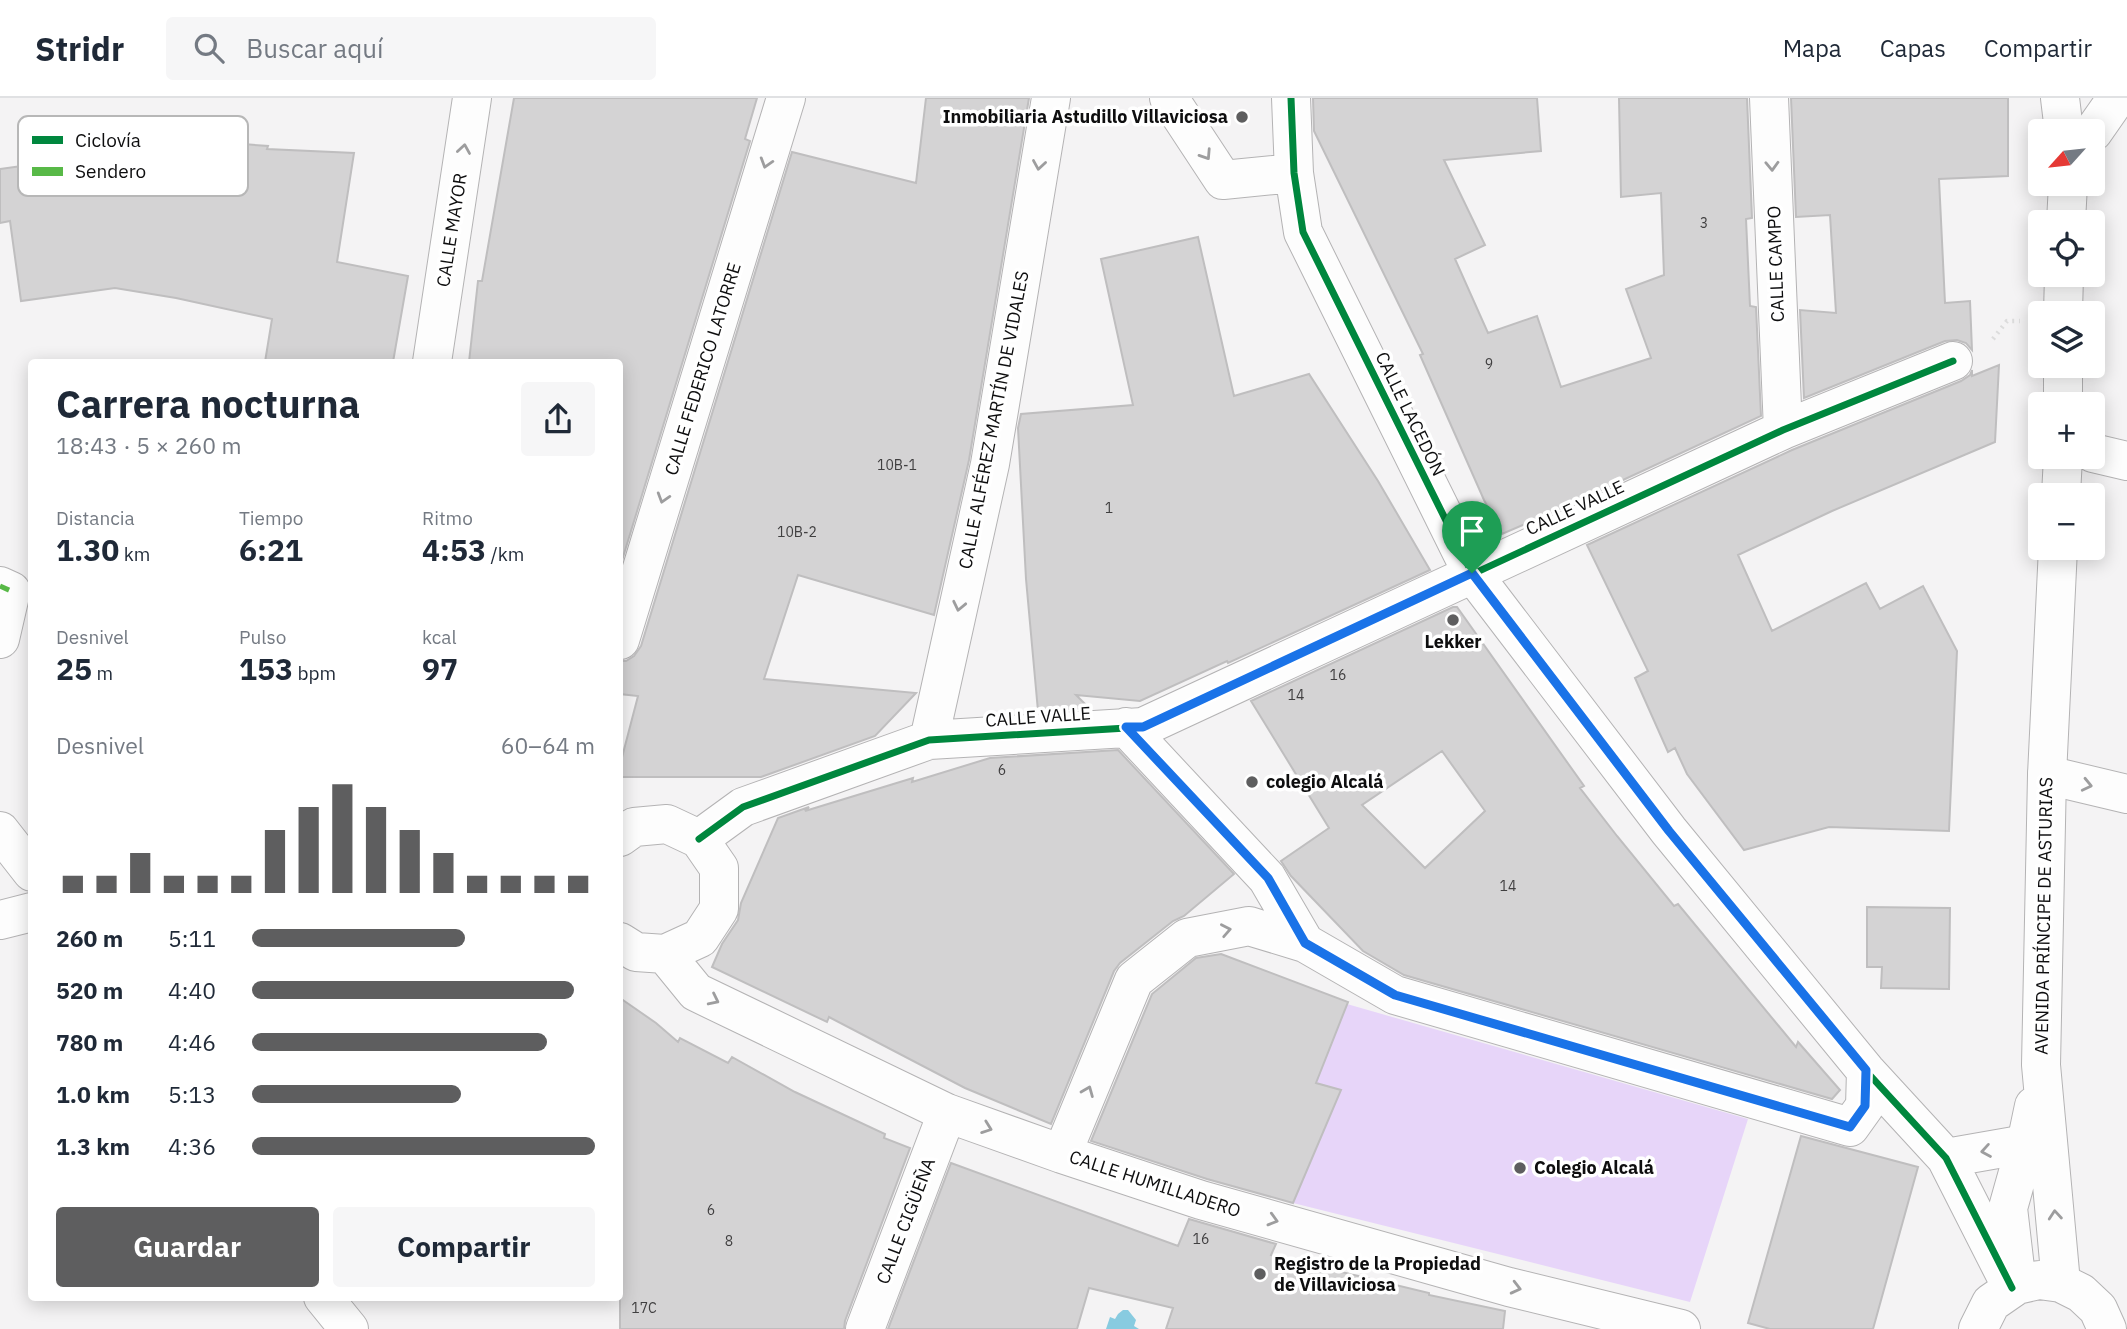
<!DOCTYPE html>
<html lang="es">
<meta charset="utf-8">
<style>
:root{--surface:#fff;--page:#f6f6f7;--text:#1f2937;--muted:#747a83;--line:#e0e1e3;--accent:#5e5e5f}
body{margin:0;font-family:"IBM Plex Sans",sans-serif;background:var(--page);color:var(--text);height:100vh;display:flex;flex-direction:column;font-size:26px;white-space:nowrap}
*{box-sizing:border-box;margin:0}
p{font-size:23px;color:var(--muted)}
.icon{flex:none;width:38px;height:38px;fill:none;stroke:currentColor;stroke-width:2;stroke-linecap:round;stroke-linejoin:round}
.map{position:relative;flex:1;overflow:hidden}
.panel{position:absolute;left:28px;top:261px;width:595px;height:942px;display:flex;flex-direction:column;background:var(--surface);border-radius:7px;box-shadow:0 4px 18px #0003}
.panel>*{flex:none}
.needle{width:46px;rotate:243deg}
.controls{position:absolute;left:2028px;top:21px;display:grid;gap:14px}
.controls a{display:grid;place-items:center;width:77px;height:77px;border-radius:7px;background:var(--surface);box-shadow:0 4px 18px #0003;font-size:35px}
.pin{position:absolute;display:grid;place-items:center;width:60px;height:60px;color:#fff;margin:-72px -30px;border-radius:50% 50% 50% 0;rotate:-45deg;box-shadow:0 0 7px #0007}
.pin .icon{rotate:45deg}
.round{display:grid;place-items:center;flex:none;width:74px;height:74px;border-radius:7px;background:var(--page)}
.summary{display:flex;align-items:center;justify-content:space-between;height:119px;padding:0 28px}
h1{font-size:38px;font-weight:700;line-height:52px}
.stats{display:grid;grid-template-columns:repeat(3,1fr);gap:10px;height:119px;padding:7px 28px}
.stats div{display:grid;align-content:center}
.stats b{font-size:30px;font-weight:700}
.stats small{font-size:19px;font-weight:400}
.stats p{font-size:19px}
.chart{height:196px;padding:14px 28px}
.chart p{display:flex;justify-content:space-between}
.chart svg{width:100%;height:126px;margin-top:7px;stroke:var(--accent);stroke-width:6}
.button{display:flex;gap:14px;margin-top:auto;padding:14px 28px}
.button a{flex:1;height:80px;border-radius:7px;background:var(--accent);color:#fff;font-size:28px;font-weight:700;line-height:80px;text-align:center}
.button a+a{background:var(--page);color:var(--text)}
ul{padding:0 28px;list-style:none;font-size:23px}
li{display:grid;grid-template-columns:112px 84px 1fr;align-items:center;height:52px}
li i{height:18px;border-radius:9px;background:var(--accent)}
header{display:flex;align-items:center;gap:42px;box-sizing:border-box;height:98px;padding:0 35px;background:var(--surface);border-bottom:2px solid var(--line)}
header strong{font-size:33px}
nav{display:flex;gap:38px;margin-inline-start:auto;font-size:24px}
.search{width:490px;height:63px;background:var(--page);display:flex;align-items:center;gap:18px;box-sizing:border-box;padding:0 24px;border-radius:7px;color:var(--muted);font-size:26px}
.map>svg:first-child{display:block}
</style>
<header>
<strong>Stridr</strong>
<div class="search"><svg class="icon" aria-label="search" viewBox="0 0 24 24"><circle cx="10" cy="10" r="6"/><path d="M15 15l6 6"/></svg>Buscar aquí</div>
<nav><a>Mapa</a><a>Capas</a><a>Compartir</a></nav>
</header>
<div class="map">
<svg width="2127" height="1231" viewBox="0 0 2127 1231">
<rect width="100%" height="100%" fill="#f4f3f4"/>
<path fill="#e7d5f9" d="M1347,906L1748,1021L1690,1204L1293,1105L1340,992L1316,985Z"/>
<path fill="#88cbe0" d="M1123,1212H1128L1136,1222L1134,1228L1139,1231H1106L1110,1219L1115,1221L1118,1216Z"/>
<path fill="#d4d3d4" stroke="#bfbebf" stroke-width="2" fill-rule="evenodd" d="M514,0H757L745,41L750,43L620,469V264H469L478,183H482Z
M926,0H1029L969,362L934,517L798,477L764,581L916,595L875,638L761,679H620V667L638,598L620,596V563H626L634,558L641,548L792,54L916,85Z
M1313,0H1537L1541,53L1444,62L1485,147L1455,161L1488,235L1537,218L1561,289L1651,260L1626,191L1664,177L1661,95L1621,99L1619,0H1747L1752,120L1746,121L1750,208L1756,209L1761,318L1567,408L1502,436L1484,402L1420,257L1423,256L1314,33Z
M1791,0H2008V78L1939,81L1945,205L1970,203L1972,252L1966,245L1957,242L1945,243L1804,300L1800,212L1836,215L1830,117L1796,119Z
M153,39L268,48L267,51L354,55L337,164L408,178L393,264H265L272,221L176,200L115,190L21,203L10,123L0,125V71L152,50Z
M1198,139L1234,298L1309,276L1378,383L1430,472L1228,565L1227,563L1140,603L1076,597L1089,610L1038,613L1026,481L1018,330L1021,316L1133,307L1101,161Z
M1999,267L1995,344L1832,413L1738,457L1772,533L1866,485L1880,511L1923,488L1957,553L1949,733L1829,729L1744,752L1687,676L1675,650L1668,654L1635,580L1648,573L1587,447L1792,352L1961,283L1970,277L1972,272V278Z
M1453,509H1457L1584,688L1580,690L1617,738L1674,808L1678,806L1796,949L1798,944L1840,992L1832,1001L1404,877L1363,853L1291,778L1281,763L1329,730L1251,603ZM1442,653L1485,713L1425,770L1362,707Z
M1118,652L1234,776L1184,818L1173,823L1120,865L1114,873L1051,1026L965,990L829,919L827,924L712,869L722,846L738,822L741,805L778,720L809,709L805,713L913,680L912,684L990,660Z
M1867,809L1950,810L1949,891L1881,890L1882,869H1867Z
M1221,856L1348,904L1316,985L1341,992L1293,1105L1207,1081L1091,1043L1152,896L1196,860Z
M620,900L656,925L678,944L680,940L728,965L732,959L795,994L885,1036L884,1040L910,1050L845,1223L844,1231H620Z
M1801,1038L1918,1069L1873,1231H1770L1748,1225Z
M951,1065L1178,1148L1189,1121L1276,1146L1271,1157L1429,1195V1197L1505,1213L1503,1231H1166L1173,1210L1089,1190L1077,1231H888Z"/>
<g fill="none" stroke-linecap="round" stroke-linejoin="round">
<defs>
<path id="street" d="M1169,0L1223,82L1294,75
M1291,0L1294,75L1303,134L1472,475L1669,733L1866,973L1946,1060L2012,1190
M1769,0L1783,332
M432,264L472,0
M2093,355L2127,363
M0,488L11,493L0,541
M620,542L786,0
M1126,629L1267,780L1305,845L1395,897L1850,1029L1865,1008L1866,973
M929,642L990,366L1051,0
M2047,677L2127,696
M0,733L32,774
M620,739L634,729L667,726L699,741L719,770V811L700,840L665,856L636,854L620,844
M699,741L743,709L929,642L1143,629L1783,332L1953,263
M0,822L32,814
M665,856L696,894L947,1015L1062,1056L1201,1102L1509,1189L1681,1231
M1062,1056L1134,882L1187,840L1249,828L1305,845
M1946,1060L2026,1046
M323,1199L349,1231
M865,1231L947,1015"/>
<path id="secondary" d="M2060,0L2064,33
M2093,34L2114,4
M2066,124L2068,86
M2063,215L2064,177
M2063,268V306
M2061,397L2063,359
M2058,450L2047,677L2041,967L2061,1185
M2017,1187L2008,1110L2026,1046L2034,1008
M1978,1231L1991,1205L2017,1187L2039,1182L2061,1185L2081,1195L2098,1211L2107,1231"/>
</defs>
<use href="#street" stroke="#b4b3b4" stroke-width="40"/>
<use href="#secondary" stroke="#b4b3b4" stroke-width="40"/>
<path stroke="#dcdcdc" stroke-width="4.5" stroke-dasharray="2 5" stroke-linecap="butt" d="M1993,241L2007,223H2020"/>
<use href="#street" stroke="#fdfdfd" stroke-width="38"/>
<use href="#secondary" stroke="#fdfdfd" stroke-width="38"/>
<path stroke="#58b947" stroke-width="5" stroke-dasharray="10 5" stroke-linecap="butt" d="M0,488L11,493"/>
<defs>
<path id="cycleway" d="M1291,0L1294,75L1303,134L1472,475L1669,733L1866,973L1946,1060L2012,1190
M699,741L743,709L929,642L1143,629L1783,332L1953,263"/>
</defs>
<use href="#cycleway" stroke="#fff" stroke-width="11"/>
<use href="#cycleway" stroke="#00873e" stroke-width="7"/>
</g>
<defs><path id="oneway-chevron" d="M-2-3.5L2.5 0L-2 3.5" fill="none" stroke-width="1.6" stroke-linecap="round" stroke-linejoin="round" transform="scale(1.75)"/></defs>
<g stroke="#9d9d9e">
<use href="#oneway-chevron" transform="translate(464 51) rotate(-81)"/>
<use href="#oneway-chevron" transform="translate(1206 57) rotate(57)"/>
<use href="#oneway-chevron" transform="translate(766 65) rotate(107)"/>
<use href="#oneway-chevron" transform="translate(1039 67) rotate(99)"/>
<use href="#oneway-chevron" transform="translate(1772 68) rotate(88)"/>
<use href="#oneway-chevron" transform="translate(663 400) rotate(107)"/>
<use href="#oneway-chevron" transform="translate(959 508) rotate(102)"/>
<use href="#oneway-chevron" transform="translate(2087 687) rotate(13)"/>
<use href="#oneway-chevron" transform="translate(1226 832) rotate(-11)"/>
<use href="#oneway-chevron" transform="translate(714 902) rotate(26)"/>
<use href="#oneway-chevron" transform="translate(1088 993) rotate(-68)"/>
<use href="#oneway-chevron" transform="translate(987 1030) rotate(20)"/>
<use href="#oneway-chevron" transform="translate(1986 1053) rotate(170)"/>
<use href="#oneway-chevron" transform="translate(2055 1117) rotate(-95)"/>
<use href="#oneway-chevron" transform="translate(1273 1122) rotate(16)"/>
<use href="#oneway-chevron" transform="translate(1516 1190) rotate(14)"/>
</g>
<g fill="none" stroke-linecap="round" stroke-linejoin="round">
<defs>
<path id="route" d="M1472,475L1669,733L1866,972L1865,1008L1850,1029L1395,897L1305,845L1268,780L1126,629H1143Z"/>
</defs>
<use href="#route" stroke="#fff" stroke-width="14"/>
<use href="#route" stroke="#1a73e8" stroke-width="9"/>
</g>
<g fill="#5e5e5f" stroke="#fff" stroke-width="2.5">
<circle cx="1242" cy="19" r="7"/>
<circle cx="1453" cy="522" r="7"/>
<circle cx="1252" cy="684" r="7"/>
<circle cx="1520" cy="1070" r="7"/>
<circle cx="1260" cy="1176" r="7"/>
</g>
<g text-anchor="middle" stroke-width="7" stroke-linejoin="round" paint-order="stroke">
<g font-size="14" fill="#403f40">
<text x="1704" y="130">3</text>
<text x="1489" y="271">9</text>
<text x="897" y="372">10B-1</text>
<text x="1109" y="415">1</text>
<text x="797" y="439">10B-2</text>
<text x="1338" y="582">16</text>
<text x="1296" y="602">14</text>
<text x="1002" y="677">6</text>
<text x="1508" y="793">14</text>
<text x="711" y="1117">6</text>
<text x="1201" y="1146">16</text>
<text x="729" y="1148">8</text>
<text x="644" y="1215">17C</text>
</g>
<g font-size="18" font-weight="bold" fill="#0e0e0f" stroke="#fff" text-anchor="start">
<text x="1228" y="25" text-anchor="end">Inmobiliaria Astudillo Villaviciosa</text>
<text x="1453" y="550" text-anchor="middle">Lekker</text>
<text x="1266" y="690">colegio Alcalá</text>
<text x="1534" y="1076">Colegio Alcalá</text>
<text x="1274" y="1172">Registro de la Propiedad<tspan x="1274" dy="21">de Villaviciosa</tspan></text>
</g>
<g font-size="18" fill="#0e0e0f" stroke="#fff">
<text transform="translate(452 132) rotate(-81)" y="6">CALLE MAYOR</text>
<text transform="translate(1776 166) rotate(-92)" y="6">CALLE CAMPO</text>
<text transform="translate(703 271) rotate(-73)" y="6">CALLE FEDERICO LATORRE</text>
<text transform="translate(1410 316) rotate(64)" y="6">CALLE LACEDÓN</text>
<text transform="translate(994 322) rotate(-79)" y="6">CALLE ALFÉREZ MARTÍN DE VIDALES</text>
<text transform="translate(1575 410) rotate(-25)" y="6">CALLE VALLE</text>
<text transform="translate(1038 619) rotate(-4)" y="6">CALLE VALLE</text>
<text transform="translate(2044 818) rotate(-89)" y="6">AVENIDA PRÍNCIPE DE ASTURIAS</text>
<text transform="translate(1155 1086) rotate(18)" y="6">CALLE HUMILLADERO</text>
<text transform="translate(906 1123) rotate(-69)" y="6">CALLE CIGÜEÑA</text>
</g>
</g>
<rect x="18" y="18" width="230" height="80" rx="10" fill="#fff" stroke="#b7b7b7" stroke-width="2"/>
<rect x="32" y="38" width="31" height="8" fill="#00873e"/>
<rect x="32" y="69" width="31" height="9" fill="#58b947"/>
<g font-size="19" fill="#0e0e0f">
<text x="75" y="49">Ciclovía</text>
<text x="75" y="80">Sendero</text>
</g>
</svg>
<div class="controls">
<a><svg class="needle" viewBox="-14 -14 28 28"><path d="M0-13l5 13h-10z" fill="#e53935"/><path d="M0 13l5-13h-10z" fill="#747a83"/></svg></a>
<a><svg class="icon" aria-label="locate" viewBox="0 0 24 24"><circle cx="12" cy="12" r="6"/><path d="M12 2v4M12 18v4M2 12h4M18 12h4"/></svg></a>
<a><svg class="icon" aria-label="layers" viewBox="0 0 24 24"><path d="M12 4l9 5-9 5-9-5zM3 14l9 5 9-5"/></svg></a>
<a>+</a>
<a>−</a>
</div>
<div class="pin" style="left:1472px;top:475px;background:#1e9e55"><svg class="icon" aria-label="arrive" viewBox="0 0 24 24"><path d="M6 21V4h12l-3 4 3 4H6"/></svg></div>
<section class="panel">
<div class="summary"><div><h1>Carrera nocturna</h1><p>18:43 · 5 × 260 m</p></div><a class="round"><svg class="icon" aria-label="share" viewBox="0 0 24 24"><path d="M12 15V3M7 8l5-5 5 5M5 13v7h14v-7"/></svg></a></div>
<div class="stats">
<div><p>Distancia</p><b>1.30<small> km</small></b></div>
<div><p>Tiempo</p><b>6:21</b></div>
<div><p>Ritmo</p><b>4:53<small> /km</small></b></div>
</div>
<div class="stats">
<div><p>Desnivel</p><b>25<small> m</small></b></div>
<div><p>Pulso</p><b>153<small> bpm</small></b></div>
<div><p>kcal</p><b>97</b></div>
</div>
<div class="chart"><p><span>Desnivel</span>60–64 m</p>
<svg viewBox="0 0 160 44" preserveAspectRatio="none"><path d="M5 44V38M15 44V38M25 44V30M35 44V38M45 44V38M55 44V38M65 44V22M75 44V14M85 44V6M95 44V14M105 44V22M115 44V30M125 44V38M135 44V38M145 44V38M155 44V38"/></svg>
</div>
<ul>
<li><b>260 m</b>5:11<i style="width:62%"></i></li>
<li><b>520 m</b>4:40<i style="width:94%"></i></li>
<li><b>780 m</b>4:46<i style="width:86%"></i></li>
<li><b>1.0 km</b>5:13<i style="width:61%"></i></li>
<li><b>1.3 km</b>4:36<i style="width:100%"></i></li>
</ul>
<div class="button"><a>Guardar</a><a>Compartir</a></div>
</section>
</div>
